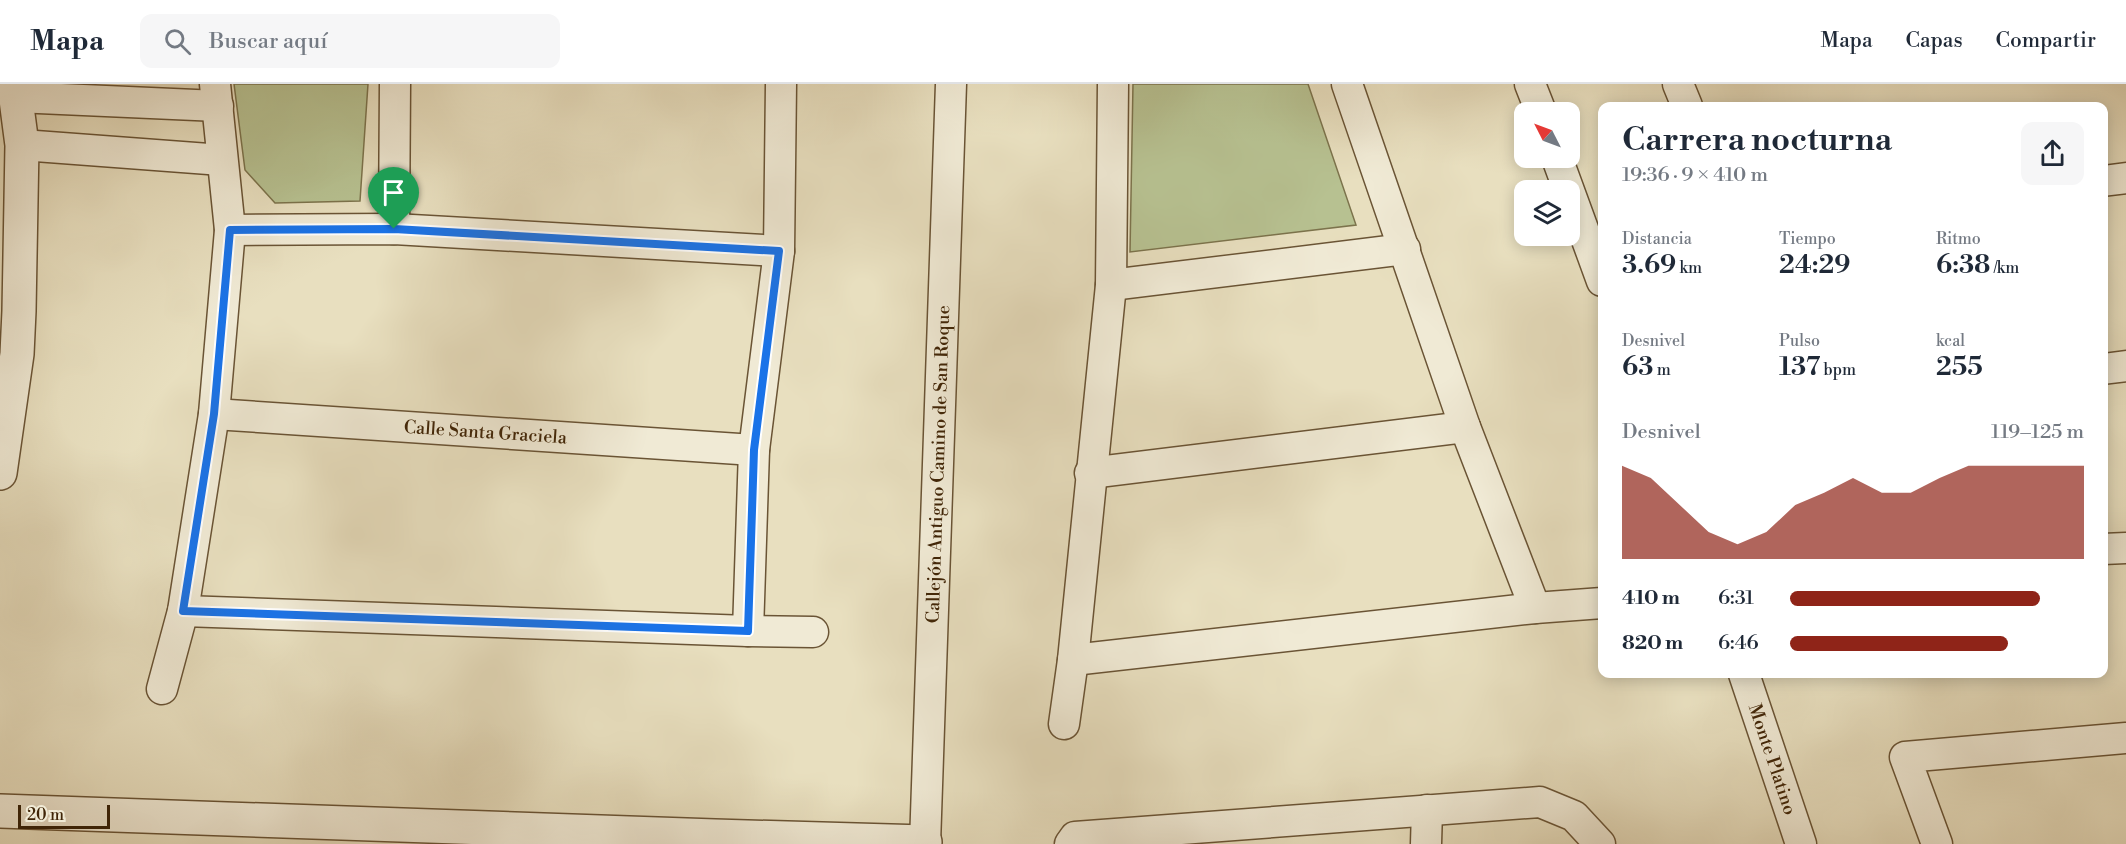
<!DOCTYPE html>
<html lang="es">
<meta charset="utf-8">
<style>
:root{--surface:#fff;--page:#f6f6f7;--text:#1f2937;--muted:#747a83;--line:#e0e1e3;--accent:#8f2418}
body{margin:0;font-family:"Libre Bodoni",serif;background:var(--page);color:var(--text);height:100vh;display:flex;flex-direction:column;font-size:22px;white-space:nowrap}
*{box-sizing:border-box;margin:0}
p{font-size:20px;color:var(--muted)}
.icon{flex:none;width:33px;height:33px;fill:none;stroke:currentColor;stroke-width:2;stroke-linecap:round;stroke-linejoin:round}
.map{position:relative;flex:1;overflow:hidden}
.details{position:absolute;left:1598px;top:18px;width:510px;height:576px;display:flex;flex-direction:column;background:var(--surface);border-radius:12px;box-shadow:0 3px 15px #0003}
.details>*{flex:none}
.needle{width:39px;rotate:312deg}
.tools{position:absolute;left:1514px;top:18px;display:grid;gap:12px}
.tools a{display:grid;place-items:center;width:66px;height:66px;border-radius:12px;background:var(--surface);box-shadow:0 3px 15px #0003;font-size:30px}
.scale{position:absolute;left:18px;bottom:15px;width:92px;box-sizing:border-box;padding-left:6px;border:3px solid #402507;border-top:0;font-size:16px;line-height:21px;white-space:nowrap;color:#402507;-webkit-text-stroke:4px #f0ead5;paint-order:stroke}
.pin{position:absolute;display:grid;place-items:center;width:51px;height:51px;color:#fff;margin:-62px -26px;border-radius:50% 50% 50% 0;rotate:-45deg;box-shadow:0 0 6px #0007}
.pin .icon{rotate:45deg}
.round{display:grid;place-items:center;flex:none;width:63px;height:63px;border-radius:12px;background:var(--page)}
.headline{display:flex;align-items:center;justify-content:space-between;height:102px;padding:0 24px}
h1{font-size:33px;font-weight:600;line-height:45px}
.figures{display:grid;grid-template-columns:repeat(3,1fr);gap:9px;height:102px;padding:6px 24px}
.figures div{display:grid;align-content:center}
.figures b{font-size:26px;font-weight:600}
.figures small{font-size:16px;font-weight:400}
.figures p{font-size:16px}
.chart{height:168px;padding:12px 24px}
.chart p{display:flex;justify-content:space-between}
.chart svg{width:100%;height:108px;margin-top:6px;fill:var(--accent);opacity:.7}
ul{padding:0 24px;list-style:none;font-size:20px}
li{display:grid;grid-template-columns:96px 72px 1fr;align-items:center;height:45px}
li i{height:15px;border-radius:8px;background:var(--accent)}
header{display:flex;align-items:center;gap:36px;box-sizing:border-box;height:84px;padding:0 30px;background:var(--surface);border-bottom:2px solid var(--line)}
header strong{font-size:28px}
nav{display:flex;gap:33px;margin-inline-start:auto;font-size:21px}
.search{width:420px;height:54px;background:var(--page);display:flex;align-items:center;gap:15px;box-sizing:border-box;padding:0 21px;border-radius:12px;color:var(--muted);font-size:22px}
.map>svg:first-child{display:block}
</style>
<header>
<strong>Mapa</strong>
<div class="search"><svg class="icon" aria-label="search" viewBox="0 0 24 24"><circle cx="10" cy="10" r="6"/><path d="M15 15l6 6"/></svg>Buscar aquí</div>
<nav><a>Mapa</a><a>Capas</a><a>Compartir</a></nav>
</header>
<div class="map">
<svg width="2126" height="760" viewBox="0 0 2126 760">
<rect width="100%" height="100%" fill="#e8dfbf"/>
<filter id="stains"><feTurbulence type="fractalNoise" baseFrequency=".00333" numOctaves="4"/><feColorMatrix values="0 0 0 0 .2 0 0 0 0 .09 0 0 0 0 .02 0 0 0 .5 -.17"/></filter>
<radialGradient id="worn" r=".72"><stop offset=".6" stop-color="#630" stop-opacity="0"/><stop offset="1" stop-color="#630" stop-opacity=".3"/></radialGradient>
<path fill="#b7c191" stroke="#7c734c" stroke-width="1.5" d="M234,0H368L360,117L275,119L245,86Z
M1133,0H1308L1356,141L1130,168Z"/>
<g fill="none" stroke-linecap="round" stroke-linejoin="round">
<defs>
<g id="minor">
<path d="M1347,0L1465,343L1535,524"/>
<path d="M1530,0L1541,28"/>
<path d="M1678,0L1687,22"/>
<path d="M16,13L218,22"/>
<path d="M22,61L222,76"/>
<path d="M1557,74L1602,197"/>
<path d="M2103,97L2126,94"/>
<path d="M394,145L395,0"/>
<path d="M230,146L394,145L779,167"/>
<path d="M1111,201L1405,165"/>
<path d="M2103,285L2126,282"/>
<path id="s1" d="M214,330L754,366"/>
<path d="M1090,389L1465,343"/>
<path d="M2103,465L2126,464"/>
<path d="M183,527L748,547L813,548"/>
<path d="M748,547L754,366L779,167L781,0"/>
<path d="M1073,576L1535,524L1602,519"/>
<path id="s2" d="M1744,590L1801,760"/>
<path d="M162,605L183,527L214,330L230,146L215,0"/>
<path d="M1064,640L1073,576L1111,201L1113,0"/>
<path id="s3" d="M925,760L951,0"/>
<path d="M1070,760L1075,753L1540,718L1574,732L1600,760"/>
<path d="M1426,760L1427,726"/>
<path d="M1937,760L1905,673L2126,654"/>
</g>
<path id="tertiary" d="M0,389L17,270L19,227L22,61L14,0
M0,727L715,752L925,758"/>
</defs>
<use href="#minor" stroke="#6a5435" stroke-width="33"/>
<use href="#tertiary" stroke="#6a5435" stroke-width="36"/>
<use href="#minor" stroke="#f0ead5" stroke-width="30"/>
<use href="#tertiary" stroke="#f0ead5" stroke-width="33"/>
</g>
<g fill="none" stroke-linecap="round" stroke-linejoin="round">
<defs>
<path id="route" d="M394,145L779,167L754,366L748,547L183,527L214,330L230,146Z"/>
</defs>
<use href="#route" stroke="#fff" stroke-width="12"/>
<use href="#route" stroke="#1a73e8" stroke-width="8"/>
</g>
<g text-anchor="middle" stroke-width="4.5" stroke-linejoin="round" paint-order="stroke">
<g font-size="18" fill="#402507" stroke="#f0ead5">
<text dy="6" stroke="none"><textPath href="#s1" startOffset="272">Calle Santa Graciela</textPath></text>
<text dy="6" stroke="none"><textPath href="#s3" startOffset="380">Callejón Antiguo Camino de San Roque</textPath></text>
<text dy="6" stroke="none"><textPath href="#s2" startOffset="90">Monte Platino</textPath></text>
</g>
</g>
<rect width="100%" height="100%" filter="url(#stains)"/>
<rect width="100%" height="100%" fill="url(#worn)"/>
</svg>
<div class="tools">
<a><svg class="needle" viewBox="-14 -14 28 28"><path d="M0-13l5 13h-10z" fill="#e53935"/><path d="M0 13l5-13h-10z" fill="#747a83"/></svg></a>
<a><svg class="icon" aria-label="layers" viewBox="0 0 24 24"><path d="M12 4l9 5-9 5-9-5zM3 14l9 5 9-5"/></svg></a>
</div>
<div class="scale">20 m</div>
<div class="pin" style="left:394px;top:145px;background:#1e9e55"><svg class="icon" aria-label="arrive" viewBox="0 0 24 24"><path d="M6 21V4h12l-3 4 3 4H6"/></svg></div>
<section class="details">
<div class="headline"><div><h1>Carrera nocturna</h1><p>19:36 · 9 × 410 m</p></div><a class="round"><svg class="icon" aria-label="share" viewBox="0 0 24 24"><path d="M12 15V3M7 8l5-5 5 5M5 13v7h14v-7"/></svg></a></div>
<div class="figures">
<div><p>Distancia</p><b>3.69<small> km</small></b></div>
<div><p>Tiempo</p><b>24:29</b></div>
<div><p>Ritmo</p><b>6:38<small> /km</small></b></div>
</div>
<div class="figures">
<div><p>Desnivel</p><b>63<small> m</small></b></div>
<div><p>Pulso</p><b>137<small> bpm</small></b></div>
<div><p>kcal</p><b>255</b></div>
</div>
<div class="chart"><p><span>Desnivel</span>119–125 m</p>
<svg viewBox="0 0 160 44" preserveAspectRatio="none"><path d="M0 44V6L10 11L20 22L30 33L40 38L50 33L60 22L70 17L80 11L90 17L100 17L110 11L120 6L130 6L140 6L150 6L160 6V44z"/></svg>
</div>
<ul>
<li><b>410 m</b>6:31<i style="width:85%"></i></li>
<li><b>820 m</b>6:46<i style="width:74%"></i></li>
</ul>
</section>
</div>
